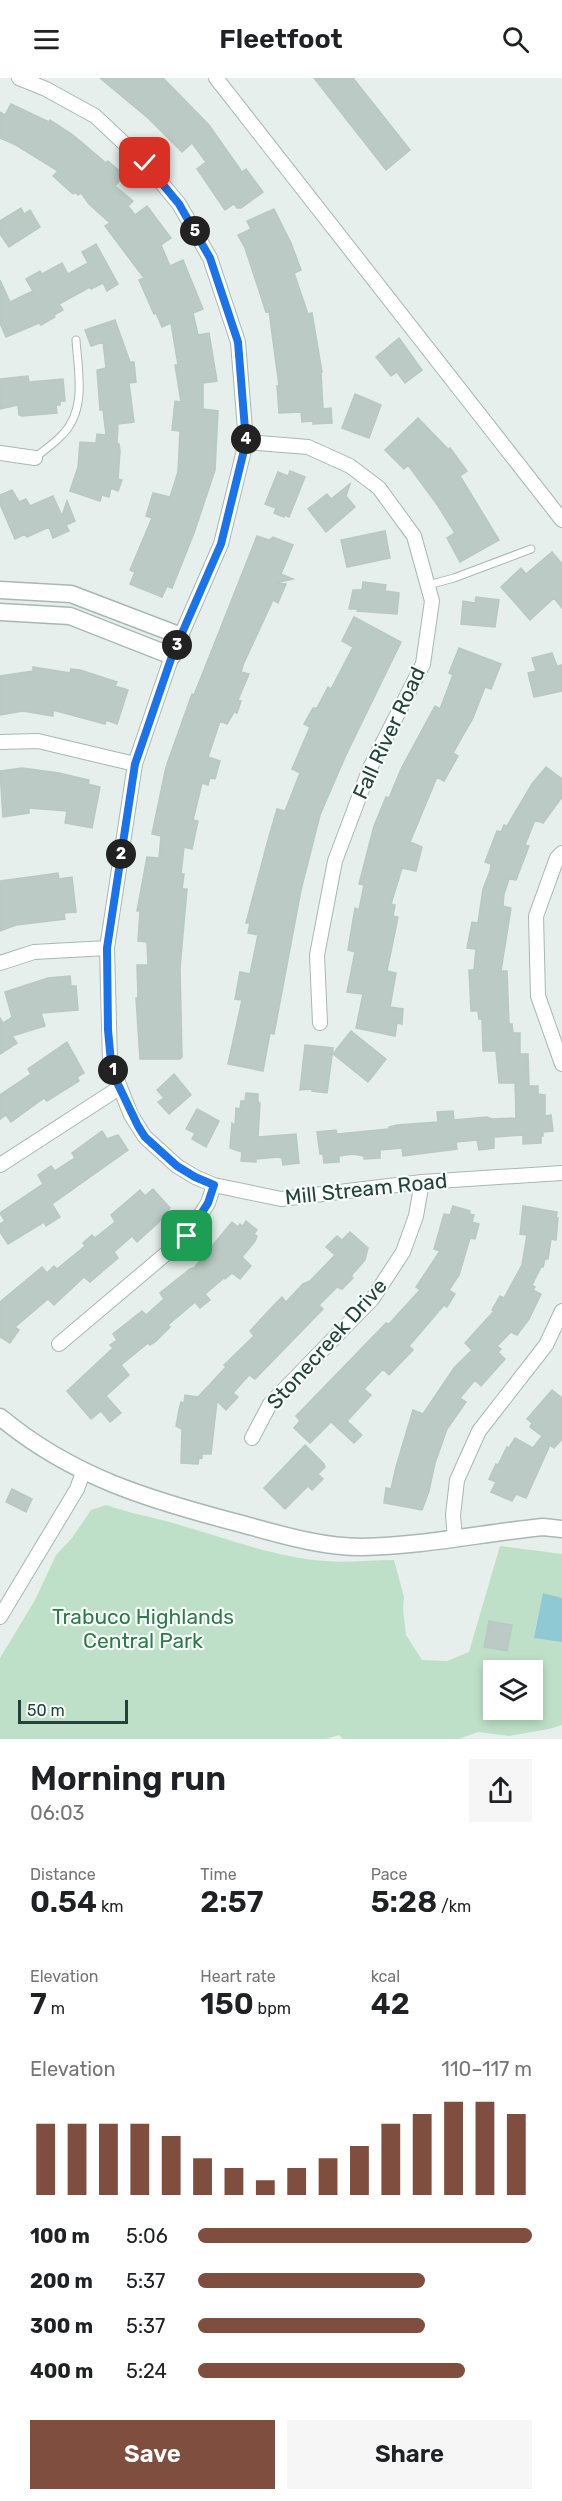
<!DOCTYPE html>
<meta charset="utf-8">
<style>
:root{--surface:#fff;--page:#f6f6f6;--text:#202124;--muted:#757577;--accent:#7f4e3f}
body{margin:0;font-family:Rubik,sans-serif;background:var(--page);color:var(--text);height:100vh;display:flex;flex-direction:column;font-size:22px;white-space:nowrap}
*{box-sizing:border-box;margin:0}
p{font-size:20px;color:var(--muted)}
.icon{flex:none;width:33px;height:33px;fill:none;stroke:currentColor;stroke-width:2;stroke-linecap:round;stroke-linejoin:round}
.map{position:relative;height:1661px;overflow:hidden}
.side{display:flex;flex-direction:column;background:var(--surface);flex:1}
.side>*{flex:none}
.buttons{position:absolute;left:483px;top:1582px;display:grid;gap:12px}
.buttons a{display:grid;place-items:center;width:60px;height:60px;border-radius:0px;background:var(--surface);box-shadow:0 3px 9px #0003;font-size:30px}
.scale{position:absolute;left:18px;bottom:15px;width:110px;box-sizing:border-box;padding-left:6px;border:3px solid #24423a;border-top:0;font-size:16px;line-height:21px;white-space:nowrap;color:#24423a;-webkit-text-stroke:4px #f7fbf9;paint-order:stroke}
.pin{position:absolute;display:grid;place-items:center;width:51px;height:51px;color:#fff;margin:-26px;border-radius:12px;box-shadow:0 3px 9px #0006}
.km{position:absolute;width:30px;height:30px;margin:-15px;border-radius:50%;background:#222;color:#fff;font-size:16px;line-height:30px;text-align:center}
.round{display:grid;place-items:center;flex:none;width:63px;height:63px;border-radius:0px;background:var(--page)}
.head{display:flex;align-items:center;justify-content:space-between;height:102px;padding:0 30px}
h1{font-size:33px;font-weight:600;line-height:45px}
.metrics{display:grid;grid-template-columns:repeat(3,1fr);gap:9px;height:102px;padding:6px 30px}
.metrics div{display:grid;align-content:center}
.metrics b{font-size:30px;font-weight:600}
.metrics small{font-size:16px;font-weight:400}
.metrics p{font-size:16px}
.chart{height:168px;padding:12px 30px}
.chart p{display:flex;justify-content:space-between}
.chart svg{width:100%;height:108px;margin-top:6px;stroke:var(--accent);stroke-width:6}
.cta{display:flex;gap:12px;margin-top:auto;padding:12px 30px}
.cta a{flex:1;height:69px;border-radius:0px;background:var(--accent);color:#fff;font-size:24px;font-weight:600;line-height:69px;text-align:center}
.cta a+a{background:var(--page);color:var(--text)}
ul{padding:0 30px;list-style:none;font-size:20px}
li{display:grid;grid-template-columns:96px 72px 1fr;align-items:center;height:45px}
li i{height:15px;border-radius:8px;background:var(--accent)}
header{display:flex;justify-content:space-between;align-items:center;height:78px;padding:0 30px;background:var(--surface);font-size:27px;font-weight:600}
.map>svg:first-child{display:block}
</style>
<header><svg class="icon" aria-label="menu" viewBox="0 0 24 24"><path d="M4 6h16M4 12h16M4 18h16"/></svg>Fleetfoot<svg class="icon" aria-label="search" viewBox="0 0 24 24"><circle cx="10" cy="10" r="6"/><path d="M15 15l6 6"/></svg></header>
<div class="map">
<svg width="562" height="1661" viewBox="0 0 562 1661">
<rect width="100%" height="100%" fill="#e6efeb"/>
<path fill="#bfe0c8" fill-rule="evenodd" d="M106,1427C129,1435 151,1439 173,1445C223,1459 273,1479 325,1483C347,1485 371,1482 394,1482L404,1519L403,1530L406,1557L422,1582L447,1583L469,1574L500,1468L562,1476V1647L549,1651L509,1658L478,1654L459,1661H343L339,1657L326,1661H0V1580L35,1522L56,1477L72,1460L91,1432ZM494,1593H532V1632H494Z"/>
<path fill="#8ec9d4" d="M543,1515L562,1520V1564L534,1560Z"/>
<path fill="#bbcac4" stroke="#b8c9c2" stroke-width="1.5" d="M100,0H163L209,47L242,94L246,91L263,114L241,130H237L234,126L225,132L197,91L206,84L192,65L182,74L148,40Z
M314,0H353L410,72L386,92Z
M11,26L49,44L50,42L73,57L106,85L108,83L124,97L115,108L133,123L128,128L135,137L147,128L171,160L161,167L170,188L183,182L203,231L193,235L198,257L209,255L217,303L203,305V331L218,333L215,392L194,455L172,510L167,508L162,519L130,506L135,494L130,492L152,440L146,438L153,415L170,419L178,394L180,353L172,352L175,323L181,324L175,287H178L171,245L162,249L156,235L154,236L139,202L144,200L105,148L110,145L89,126L81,115L78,117L75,114L73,116L53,98L58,93L16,67L0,60V34L5,37Z
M21,130L24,136L30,132L40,149L9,169L0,156V143Z
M274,131L291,165L301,192L294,195L308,236L312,235L322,294L321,295L323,331L331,330L332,345L313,346V343L302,344L301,334L279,335L277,308H279L269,233L266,234L245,170L238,157L251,151L247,143Z
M96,166L118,206L107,213L103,205L91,211L90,209L59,226L63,232L54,237L55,239L41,247L39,245L6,259L0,245V202L10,224L33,213L26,201L40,193L42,196L62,185L68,196L88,185L82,174Z
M115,242L130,284H134L136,304L129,305L134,344L118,346L117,365L119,366L120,373L118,401L122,402L118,413L111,410L109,419L102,417L100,423L70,413L78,389L80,364L96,365L97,356L106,357L103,332H100L97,292L106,290L103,264L91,268L85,252Z
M399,260L422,292L405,305L397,294L391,298L376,279Z
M28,298L29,304L63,301L65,323H60V327H56L57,335L22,338L19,337L18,327L0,331V301Z
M355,316L381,327L369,360L342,350Z
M418,340L448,371L450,370L467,393L460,398L499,462L460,484L447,460L455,455L436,425L408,387L404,391L385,372Z
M290,393L305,399L289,439L285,437L284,439L274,435L276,430L265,426L278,394L288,398Z
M350,406L346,418L355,429L326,454L308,431L327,416L331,421Z
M12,412L19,424L26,421L30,428L53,418L62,438L67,423L75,443L66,447L69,453L53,460L49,449L27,459L25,456L15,461L0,426V417Z
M385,453L390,480L347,489L341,462Z
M257,458L269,462L273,459L293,467L281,496L293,501L275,505L286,506L278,525L273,522L243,587L241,594L249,596L238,622L241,623L237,635L234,634L227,646L220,643L208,679L220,683L215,701L210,700L208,707L202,705L193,742L198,743L192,771L184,769L181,796H184L182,811H187L180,890L182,979L180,981H140L136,920H138L137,887H148L147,864L138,863L140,833H137L147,779L159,780L161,758L152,756L166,689L192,616L194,617Z
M552,474L562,486V530L554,520L530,542L501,509L521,490L526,496Z
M363,504L386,507L385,513L399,515L397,536L357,533L358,531H349L353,512H362Z
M476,519L499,522L495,549L461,546L463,523L475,525Z
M354,539L401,564L345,679L320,737L301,812L274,956L270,955L263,993L228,986L242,922L235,921L240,894L250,896L258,857L248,855L250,845H246L268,762L277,731L285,733L300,695L292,691L310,649L304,646L313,630H317L328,609L331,611L353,569L342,563Z
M459,570L501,586L491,611L485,609L473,640L453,675L458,678L444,703L437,699L410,764L422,769L416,793L402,790L391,826L395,827L393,838L398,839L387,893L396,895L390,929L403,931L402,946L397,945L395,958L356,950L363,916L347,914L355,874L348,872L355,830L359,832L364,807L359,806L374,748L386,719L389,720L401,691L435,628L440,631L453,597L449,595Z
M552,575L557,588L562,587V613L534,619L528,595L536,593L532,580Z
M33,589L70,595L71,591L80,592L117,604L115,608L128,612L117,646L106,642L105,646L53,632V638L23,633L0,637V598L33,593Z
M546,689L562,701V719L543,745L535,742L525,767L529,768L516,802L509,801L504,816L503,828L511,830L501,893H507L509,946H512L513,955H520V976H528L529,1008H538V1016L545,1017V1038L551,1037L553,1053L543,1054V1058H541V1065L523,1066V1057L494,1059V1070L479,1072L477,1062L456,1064L457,1071L403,1078L402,1070L380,1072V1080L364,1081V1078L353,1076L339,1078V1084L324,1085L323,1076H320L317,1054L336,1052L337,1056L389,1051V1049L397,1047L438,1044L437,1034L453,1033L454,1042L487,1039L492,1041L516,1040L515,1005H499L496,973H483L482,941H479L478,933H471L469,892H474L476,871L467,870L472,844L478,845L483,811L490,793L491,786L485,784L497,753L501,754L504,747L507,748L532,706Z
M22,690L59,695L89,702L88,706L100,709L92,750L65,745L67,733L29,730V735L3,739L0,693Z
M58,795L59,801L72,799L76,834L64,835L65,841L16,847L0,853V803Z
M70,898L71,908H76L78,932L41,935L45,948L12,958L17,965L0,976V940L3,945L12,939L5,914L48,900Z
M351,953L386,981L368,1004L333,976Z
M67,964L84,995L77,999L79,1003L47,1023L44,1020L11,1044L6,1037L0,1041V1017L31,996L28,991Z
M305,967L333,970L327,1015L312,1013V1011L300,1012Z
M174,996L191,1017L169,1036L158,1024L164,1020L157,1012Z
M246,1015L258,1016V1025H260L258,1059L296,1056L299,1085L283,1087L282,1080L278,1079L256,1081V1084L241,1083L242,1074L230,1070L232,1045L235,1047L236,1030L240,1031L241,1023H245Z
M197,1031L219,1043L206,1069L192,1061L195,1055L186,1051Z
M102,1053L107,1061L118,1057L128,1072L52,1126L60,1139L46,1148L44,1144L8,1166L0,1154V1146L5,1143L0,1135L43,1106L38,1097L51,1088L55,1093L75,1080L72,1075Z
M153,1111L170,1130L158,1145L137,1164L132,1158L114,1174L118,1180L90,1204L84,1199L54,1227L48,1221L15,1249L19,1252L10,1265L0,1259V1224L42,1189L47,1195L54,1188L57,1191L85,1168L83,1165L92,1157L95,1160L115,1144L111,1137L132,1119L140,1112L145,1118Z
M453,1128L470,1133L469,1136L474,1137L472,1144L479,1146L475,1161L470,1160L459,1197L449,1212L455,1216L447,1229L444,1227L409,1268L413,1272L389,1297L383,1291L364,1311L371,1317L347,1343L362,1357L354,1365L331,1344L310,1365L294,1350L300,1343L296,1338L386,1245L389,1246L420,1212L416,1209L440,1173L434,1171L444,1136L450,1137Z
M523,1128L557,1134L556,1140H558L556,1162L551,1161L548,1181H545L543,1189H541L532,1207L535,1209L533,1212L541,1216L529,1241L517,1257L511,1254L497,1268L501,1271L498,1274L505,1281L481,1308L475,1302L460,1320L466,1324L447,1351L435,1385L429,1413L422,1432L384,1425L386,1410L391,1411L396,1389L413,1332L423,1336L454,1290L472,1272L465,1265L494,1233L492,1232L500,1218L504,1220L522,1187L527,1157L520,1156Z
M246,1143L257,1152L254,1156L257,1158L255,1163L242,1179L251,1188L240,1201L232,1195L225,1201L224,1200L205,1216L210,1222L200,1230L195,1224L168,1247L170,1249L155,1264L150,1267L148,1265L121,1287L129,1297L106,1318L121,1335L110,1344L101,1333L91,1341L67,1313L113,1270L110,1267L117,1262L113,1256L142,1233L146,1237L164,1221L160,1215L190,1191L194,1190L232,1144L238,1149L240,1146L243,1148Z
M350,1154L368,1170L365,1182L351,1198L353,1200L342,1211L337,1209L319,1227L323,1231L255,1301L249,1297L233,1315L238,1319L226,1332L217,1323L211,1376H202V1380L199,1379L198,1386L181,1385L182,1351L176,1348L179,1332L181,1324L184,1325L185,1317L198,1319L226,1289L224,1287L254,1258L250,1253L276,1225L282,1219L286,1224L303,1206L310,1203L335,1177L326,1169L337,1158L342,1162Z
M552,1312L562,1320V1361L554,1370L550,1367L526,1420L516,1416L512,1423L491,1414L496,1404L489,1401L496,1386L498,1387L507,1369L509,1370L515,1360L533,1370L542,1358L530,1349L532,1345L527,1341Z
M305,1367L324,1386L325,1389L318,1396L323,1401L312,1412L308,1408L285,1431L264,1410Z
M12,1411L32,1421L26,1434L6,1424Z
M489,1543L512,1547L507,1573L484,1569Z"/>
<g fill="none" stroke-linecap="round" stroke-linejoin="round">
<defs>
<path id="service" d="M35,380C44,372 55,365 63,356C87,331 78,293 76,262
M428,507L454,500L531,471"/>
<path id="minor" d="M19,0L46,11L95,38L145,85L179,126L210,180L238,264L246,364L221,466L172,578L135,686L107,870L110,984L131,1037L145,1059L177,1088L195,1099L214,1107L281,1121L422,1104L562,1095
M216,0L562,442
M246,364L308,369L350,388L379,410L414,458L432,523L423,586L370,690L335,783L317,877L320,945
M0,375L35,380
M0,664L38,663L135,686
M562,775L557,780L536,838L538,918L562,986
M0,885L34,874L107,870
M0,1087L119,1010
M59,1266L187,1158L208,1125L214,1107
M252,1360L270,1326L373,1220L403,1174L416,1138L422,1104
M455,1460L453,1437L457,1402L479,1353L546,1267L562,1233
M0,1539L77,1411L83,1394"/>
<path id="tertiary" d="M0,512L71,516L181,558
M0,534L70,538L172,578
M0,1339C72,1399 150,1422 238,1445C279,1456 320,1469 362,1469C423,1468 483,1455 543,1449L562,1451"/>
</defs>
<use href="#service" stroke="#a8b8b2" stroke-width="9"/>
<use href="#minor" stroke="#a8b8b2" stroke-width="16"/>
<use href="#tertiary" stroke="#a8b8b2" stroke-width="19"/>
<use href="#service" stroke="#fff" stroke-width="7"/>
<use href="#minor" stroke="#fff" stroke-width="14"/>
<use href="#tertiary" stroke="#fff" stroke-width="16"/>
</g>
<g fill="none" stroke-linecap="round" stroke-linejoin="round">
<defs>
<path id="route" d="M145,85L179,126L210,180L238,264L246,364L221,466L172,578L135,686L107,870L108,952L111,984L114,998L138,1048L145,1059L177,1088L195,1099L214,1107L208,1125L187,1158"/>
</defs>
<use href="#route" stroke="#fff" stroke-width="12"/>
<use href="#route" stroke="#1a73e8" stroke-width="8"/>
</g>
<g text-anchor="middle" stroke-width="4.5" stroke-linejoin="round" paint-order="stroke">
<g font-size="21" fill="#24423a" stroke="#f7fbf9">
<text transform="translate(389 655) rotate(-65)" y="7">Fall River Road</text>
<text transform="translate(366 1111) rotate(-6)" y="7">Mill Stream Road</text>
<text transform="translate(327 1266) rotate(-48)" y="7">Stonecreek Drive</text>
</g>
<g font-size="21" fill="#2d7a4b" stroke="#f7fbf9">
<text x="143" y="1546">Trabuco Highlands<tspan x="143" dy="24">Central Park</tspan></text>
</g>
</g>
</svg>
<div class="buttons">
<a><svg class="icon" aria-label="layers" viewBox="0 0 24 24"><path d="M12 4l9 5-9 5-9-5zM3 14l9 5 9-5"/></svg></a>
</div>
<div class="scale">50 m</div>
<div class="pin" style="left:187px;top:1158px;background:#1e9e55"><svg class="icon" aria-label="arrive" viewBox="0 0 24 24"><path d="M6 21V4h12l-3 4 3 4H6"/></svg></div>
<div class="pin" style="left:145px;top:85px;background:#d93025"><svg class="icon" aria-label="check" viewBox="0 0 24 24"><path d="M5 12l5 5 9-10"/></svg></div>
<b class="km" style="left:113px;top:992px">1</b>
<b class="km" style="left:121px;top:776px">2</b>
<b class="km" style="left:177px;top:567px">3</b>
<b class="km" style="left:246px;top:361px">4</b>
<b class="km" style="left:195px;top:153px">5</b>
</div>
<section class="side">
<div class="head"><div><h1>Morning run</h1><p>06:03</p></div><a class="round"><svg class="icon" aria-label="share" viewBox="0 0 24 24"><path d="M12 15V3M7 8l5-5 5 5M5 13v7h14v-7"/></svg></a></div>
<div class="metrics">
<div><p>Distance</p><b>0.54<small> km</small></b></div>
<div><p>Time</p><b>2:57</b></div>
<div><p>Pace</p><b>5:28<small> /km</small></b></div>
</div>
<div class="metrics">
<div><p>Elevation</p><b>7<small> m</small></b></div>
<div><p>Heart rate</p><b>150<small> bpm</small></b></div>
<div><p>kcal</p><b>42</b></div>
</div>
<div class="chart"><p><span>Elevation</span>110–117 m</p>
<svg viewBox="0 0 160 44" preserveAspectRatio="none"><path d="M5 44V15M15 44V15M25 44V15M35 44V15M45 44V20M55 44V29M65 44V33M75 44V38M85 44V33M95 44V29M105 44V24M115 44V15M125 44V11M135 44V6M145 44V6M155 44V11"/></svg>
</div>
<ul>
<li><b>100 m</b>5:06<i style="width:100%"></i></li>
<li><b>200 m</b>5:37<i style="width:68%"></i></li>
<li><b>300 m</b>5:37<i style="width:68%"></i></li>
<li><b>400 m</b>5:24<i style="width:80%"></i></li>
</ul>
<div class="cta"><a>Save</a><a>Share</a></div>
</section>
